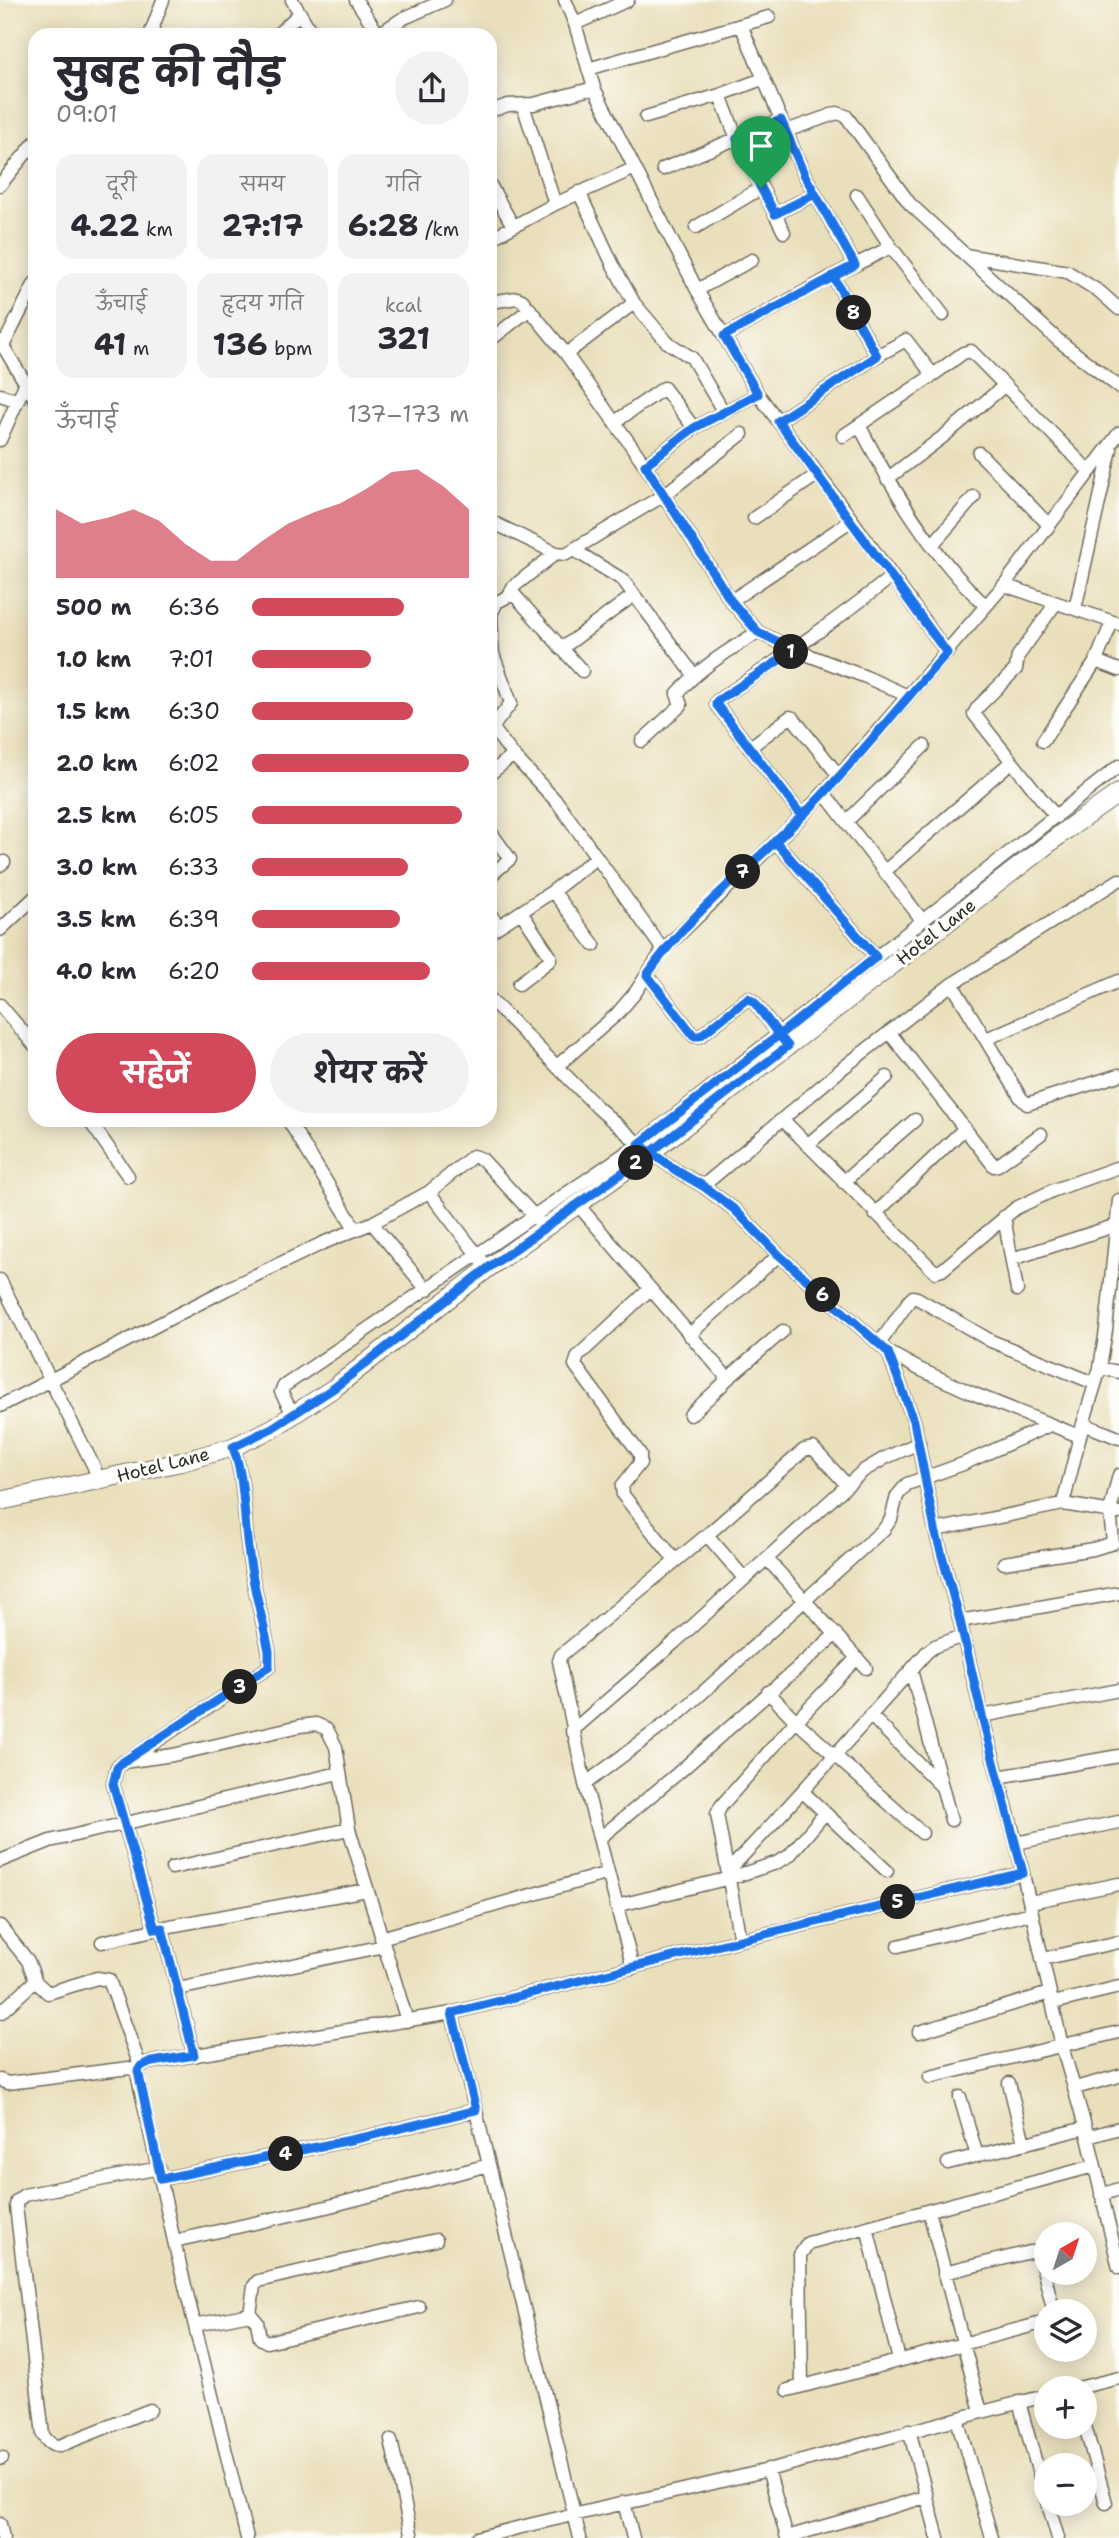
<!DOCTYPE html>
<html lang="hi">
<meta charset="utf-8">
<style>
:root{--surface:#fff;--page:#f2f2f3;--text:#2b2b33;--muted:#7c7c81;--accent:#d1495b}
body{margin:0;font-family:"Shantell Sans","Playpen Sans Deva",sans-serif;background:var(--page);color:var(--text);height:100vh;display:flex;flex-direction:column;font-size:26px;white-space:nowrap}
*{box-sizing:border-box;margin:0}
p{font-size:23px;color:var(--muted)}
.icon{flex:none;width:38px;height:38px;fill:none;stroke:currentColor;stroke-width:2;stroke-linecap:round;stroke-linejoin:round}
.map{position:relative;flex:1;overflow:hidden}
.details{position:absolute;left:28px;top:28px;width:469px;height:1099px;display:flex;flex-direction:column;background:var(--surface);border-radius:21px;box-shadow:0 4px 18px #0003}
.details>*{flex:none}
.needle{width:46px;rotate:39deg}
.controls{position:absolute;left:1034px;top:2222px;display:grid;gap:14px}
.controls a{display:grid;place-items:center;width:63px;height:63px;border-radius:50%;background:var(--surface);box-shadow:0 4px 18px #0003;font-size:35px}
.pin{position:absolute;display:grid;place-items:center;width:60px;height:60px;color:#fff;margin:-72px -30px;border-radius:50% 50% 50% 0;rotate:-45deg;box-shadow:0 0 7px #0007}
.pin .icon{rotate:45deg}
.km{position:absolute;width:35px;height:35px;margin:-18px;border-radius:50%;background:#222;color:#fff;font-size:19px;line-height:35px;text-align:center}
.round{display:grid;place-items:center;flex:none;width:74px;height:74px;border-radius:37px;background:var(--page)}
.summary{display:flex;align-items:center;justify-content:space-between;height:119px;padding:0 28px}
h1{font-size:38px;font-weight:700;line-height:52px}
.metrics{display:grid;grid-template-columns:repeat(3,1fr);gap:10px;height:119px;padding:7px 28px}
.metrics div{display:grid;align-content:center;border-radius:18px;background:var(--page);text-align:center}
.metrics b{font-size:30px;font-weight:700}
.metrics small{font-size:19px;font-weight:400}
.metrics p{font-size:19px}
.chart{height:196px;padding:14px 28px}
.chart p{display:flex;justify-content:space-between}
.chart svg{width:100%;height:126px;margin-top:7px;fill:var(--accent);opacity:.7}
.primary-button{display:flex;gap:14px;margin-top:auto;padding:14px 28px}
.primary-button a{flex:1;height:80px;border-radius:42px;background:var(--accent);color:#fff;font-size:28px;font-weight:700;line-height:80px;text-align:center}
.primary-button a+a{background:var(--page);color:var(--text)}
ul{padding:0 28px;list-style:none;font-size:23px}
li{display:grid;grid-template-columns:112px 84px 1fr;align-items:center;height:52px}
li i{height:18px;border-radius:9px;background:var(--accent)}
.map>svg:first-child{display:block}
</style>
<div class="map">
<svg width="1119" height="2538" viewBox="0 0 1119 2538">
<rect width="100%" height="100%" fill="#fdfcf7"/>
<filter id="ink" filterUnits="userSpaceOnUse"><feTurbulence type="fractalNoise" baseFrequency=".0143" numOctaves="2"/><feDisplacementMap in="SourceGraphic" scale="14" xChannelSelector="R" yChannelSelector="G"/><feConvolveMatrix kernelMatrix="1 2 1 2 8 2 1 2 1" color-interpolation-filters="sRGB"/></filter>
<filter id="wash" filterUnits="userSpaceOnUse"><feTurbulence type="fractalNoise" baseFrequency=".00686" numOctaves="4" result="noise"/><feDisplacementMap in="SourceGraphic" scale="28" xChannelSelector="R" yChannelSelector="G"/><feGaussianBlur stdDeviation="1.57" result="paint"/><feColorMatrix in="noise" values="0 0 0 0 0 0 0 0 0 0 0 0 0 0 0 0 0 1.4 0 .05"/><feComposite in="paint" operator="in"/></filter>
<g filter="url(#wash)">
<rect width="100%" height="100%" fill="#eadfbb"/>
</g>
<g filter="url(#ink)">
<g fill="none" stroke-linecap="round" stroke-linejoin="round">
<defs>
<path id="street" d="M292,0L313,35
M356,0L379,35
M565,0L575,24L594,88L697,290L758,394L852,520L947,653
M575,24L628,0
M741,25L804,174L855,265
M150,35L163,0
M277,35L300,13
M377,35L402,19L445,0
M588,69L769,17
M720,95L737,139L784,232
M523,105L555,204
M490,111L508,105L534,104L594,88
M646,117L720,95L762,79
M786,131L837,113L846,116L910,204L1058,340L1119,387
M663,169L781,120
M0,185L35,142
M490,185L513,226
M579,192L613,265L634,303L667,342L692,358L723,411
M857,195L891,247
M775,214L815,194
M696,227L761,188
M490,239L555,204L635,168
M965,255L1068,272L1100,292L1119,309
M697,290L752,260
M490,302L517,298L522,300L566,354L645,465L731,601L758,632L795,650L866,677L908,696
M943,315L891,247L833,276L877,356L906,340L933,375L963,353L971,351L1089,471
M724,336L833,276
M490,340L530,309
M0,341L35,399
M3,346L35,283
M566,354L634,303
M0,395L16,400
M778,421L877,356
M615,422L664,388L694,428
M859,425C892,489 933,557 986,606
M843,436L933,375
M0,440L26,382
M979,453L1048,524
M645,465L694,428L758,394
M887,479L944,436L1004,386
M754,518L818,474
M490,521L556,553L566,554L664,495L742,434
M933,544L974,497
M574,550L623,580L694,675
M556,553L513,587L511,591L582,671
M1004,585L1119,624
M513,594L497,602L491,614L493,654L511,703L495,724L494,730L513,755L558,803L663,950
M731,601L852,520
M1056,603L1018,656L1016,669L978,707L974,714L1056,817
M1075,609L1111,449
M35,623V627
M561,649L634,595
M1096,661L1119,670
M642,741L681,705L677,694C700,667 728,651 758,632
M1043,741L1096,661L1112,622
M749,748L790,717L793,718L839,776
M490,774L513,755
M824,793L922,920
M802,816L716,704L717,701C777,661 835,622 891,577
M847,821L924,746
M490,831L510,859L490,876
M775,841L876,957
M0,865L4,862
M885,871L1011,762
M553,891L594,945
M490,914L499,926
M0,930L35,897
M490,932L553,891L596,858
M647,975L694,1036H700L748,998L754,1002L784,1041
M519,984L550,960V956L521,912
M952,984L1021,1098L1027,1104L1119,1075
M490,999L598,1108L639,1144L677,1171L703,1186L735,1210L779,1255L888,1352L919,1369L972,1393L1079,1436
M0,1005L35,1046
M889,1032L994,1166L998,1165L1041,1134
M986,1039L1119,981
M557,1066L617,1014L635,993L663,950L802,816L839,776L1004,585L1119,433
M89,1120L128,1176
M288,1120L356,1230
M783,1120L935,1272L942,1270L1016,1208L1054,1190L1119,1167
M807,1145L887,1077
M843,1182L915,1120
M703,1186L844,1067L952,984L1119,880
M429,1192L482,1261
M578,1205L724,1374L725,1381L722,1385L690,1415
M875,1214L964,1129
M1004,1217L1017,1290
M372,1223L427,1290
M1012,1259L1117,1225
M0,1280L94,1467L98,1481
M650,1289L578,1356L575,1365L640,1454V1463L622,1486L623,1495L675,1560
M689,1335L779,1255
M879,1344L909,1301L913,1297L917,1298L991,1341L1094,1383
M888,1352L914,1421L935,1530L960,1621L982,1716L1016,1843L1062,2046L1088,2137L1119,2268
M1100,1368L1119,1372
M725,1381L783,1331
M0,1406L227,1289L323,1243L372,1223L429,1192L473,1156L482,1159L538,1220
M293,1414L281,1392L284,1386L639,1144L1119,766
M1083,1424L1100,1368L1106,1330L1119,1200
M1063,1504L1119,1513
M935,1530L1063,1504L1083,1424L1119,1438
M707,1535L744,1578
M767,1559L866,1668
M1004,1563L1093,1549L1113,1543L1110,1511L1119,1475
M960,1621L1119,1593
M911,1670L951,1820
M768,1692L796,1721L922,1833
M870,1715L941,1786
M982,1716L1119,1690
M572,1731L675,1642L863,1471L885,1458L919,1443
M123,1762L173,1755L300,1726L316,1724L327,1729L336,1747L349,1829L407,2021
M998,1777L1119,1756
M585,1784L681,1712L884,1529L891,1519L897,1496L907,1484L963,1464L1050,1425
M803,1792L887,1871
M600,1838L677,1774L836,1634
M1016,1843L1119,1822
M0,1861L50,1841L339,1773
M172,1868L349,1829
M729,1870C797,1799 862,1725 927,1652L935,1646L963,1636
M1030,1902L1119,1884
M616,1906L730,1878L776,1863L789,1856L825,1813
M0,1926L28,1961L36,1982L48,1993L97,1978L109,1980L140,2066
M162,1928L194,2055
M155,1929L113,1784L117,1767L269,1667V1652C263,1620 253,1587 249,1555C243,1519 246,1482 233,1447
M381,1938L608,1873
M740,1940L717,1814L721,1806L796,1721L857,1658
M102,1942L170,1926L367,1890
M898,1946L1031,1913
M1042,1959L1119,1942
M633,1968L585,1784L559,1661L561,1655L707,1535L804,1450L813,1448L847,1485
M178,1989L384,1946
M1053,2003L1119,1987
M0,2013L35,1981
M452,2013L580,2538
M919,2032L1050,1993
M930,2077L1119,2032
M0,2080L8,2083L129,2068L138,2071
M1009,2083L1024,2143
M1075,2088L1119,2076
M960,2097L977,2156
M1088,2137L1119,2128
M948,2163L1085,2128
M161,2179L365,2137L476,2110
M1101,2195L1119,2189
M929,2211L981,2412
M867,2227L899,2360
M174,2241L326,2207L489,2165
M944,2273L1030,2252H1035L1041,2261L1054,2312
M250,2314L254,2286L258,2281L436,2240
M195,2325L250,2314L257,2322L260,2338L267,2342L419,2307
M802,2386L800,2255L808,2243L1094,2166
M1074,2389L1119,2378
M788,2390L1046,2322
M1019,2402L1046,2499
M150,2410L59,2446C52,2446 47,2442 43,2435L16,2206L17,2201L24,2195L159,2168
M957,2419L992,2538
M1085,2426L1106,2503
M909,2430L938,2538
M391,2440L412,2538
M0,2459L2,2458
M768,2469L787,2538
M624,2502L633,2538
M1048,2504L1058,2538
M0,2524L3,2538
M787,2537L926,2497
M247,2538L174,2241L137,2073L140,2066L147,2063L452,2013L740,1940L1023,1873
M477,2538C574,2513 671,2494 768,2470C861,2446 953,2418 1046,2396"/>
<path id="secondary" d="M0,1501L181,1462L233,1447L273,1428L334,1388L488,1268L650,1153L1066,830L1119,793"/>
</defs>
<use href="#street" stroke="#6e6a5d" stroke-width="15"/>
<use href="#secondary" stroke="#6e6a5d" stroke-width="20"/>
<use href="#street" stroke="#fff" stroke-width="12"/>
<use href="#secondary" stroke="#fff" stroke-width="18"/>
</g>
</g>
<g fill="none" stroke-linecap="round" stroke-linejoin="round" filter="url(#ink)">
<defs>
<path id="route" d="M761,188L775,214L815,194L855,265L724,336L758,394L694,428L645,465L731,601L758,632L795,650L717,701L716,704L802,816L775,841L876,957L779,1035L788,1046L650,1153L488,1268L334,1388L272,1428L233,1447C246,1482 243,1519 249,1555C253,1587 263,1620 269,1651V1667L123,1762L117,1768L113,1784L155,1929L162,1928L194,2055L147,2063L141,2066L138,2071L161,2179L365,2137L476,2110L452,2013L740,1940L1023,1873L982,1716L960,1621L935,1530L914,1421L888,1352L779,1255L735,1210L703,1186L677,1171L639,1144L779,1035L754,1002L748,998L700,1036H694L647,975C688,914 750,868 802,816C854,765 898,706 947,653L778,421L877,356L833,276L855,265L804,174L781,120L737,139L761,188"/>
</defs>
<use href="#route" stroke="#fff" stroke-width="14"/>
<use href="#route" stroke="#1a73e8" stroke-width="9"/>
</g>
<g text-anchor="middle" stroke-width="6" stroke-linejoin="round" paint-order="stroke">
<g font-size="18" fill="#2b2b2b" stroke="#fdfcf7">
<text transform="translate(936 932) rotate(-38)" y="6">Hotel Lane</text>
<text transform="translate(163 1465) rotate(-14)" y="6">Hotel Lane</text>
</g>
</g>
</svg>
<div class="controls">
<a><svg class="needle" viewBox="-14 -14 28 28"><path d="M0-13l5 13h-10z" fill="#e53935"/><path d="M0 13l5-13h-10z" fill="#7c7c81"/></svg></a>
<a><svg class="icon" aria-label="layers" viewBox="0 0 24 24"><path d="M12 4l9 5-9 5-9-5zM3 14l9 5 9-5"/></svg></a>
<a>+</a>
<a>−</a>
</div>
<div class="pin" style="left:761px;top:188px;background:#1e9e55"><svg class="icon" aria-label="arrive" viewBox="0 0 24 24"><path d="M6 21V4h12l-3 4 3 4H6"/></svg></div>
<b class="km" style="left:791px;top:652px">1</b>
<b class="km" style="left:636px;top:1163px">2</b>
<b class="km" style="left:240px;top:1687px">3</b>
<b class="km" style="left:286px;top:2154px">4</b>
<b class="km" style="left:898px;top:1902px">5</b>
<b class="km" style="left:823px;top:1295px">6</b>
<b class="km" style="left:743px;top:872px">7</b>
<b class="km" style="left:854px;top:313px">8</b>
<section class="details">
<div class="summary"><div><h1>सुबह की दौड़</h1><p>09:01</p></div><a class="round"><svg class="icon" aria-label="share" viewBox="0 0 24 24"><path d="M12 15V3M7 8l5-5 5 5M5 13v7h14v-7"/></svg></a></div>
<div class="metrics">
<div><p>दूरी</p><b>4.22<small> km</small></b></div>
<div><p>समय</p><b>27:17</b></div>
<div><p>गति</p><b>6:28<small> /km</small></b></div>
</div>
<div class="metrics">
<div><p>ऊँचाई</p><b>41<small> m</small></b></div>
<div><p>हृदय गति</p><b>136<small> bpm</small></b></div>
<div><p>kcal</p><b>321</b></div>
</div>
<div class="chart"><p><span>ऊँचाई</span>137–173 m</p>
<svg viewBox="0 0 160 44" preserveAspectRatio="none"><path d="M0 44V20L10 25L20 23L30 20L40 24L50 32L60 38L70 38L80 31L90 25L100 21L110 18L120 13L130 7L140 6L150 12L160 20V44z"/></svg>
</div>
<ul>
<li><b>500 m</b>6:36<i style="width:70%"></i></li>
<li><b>1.0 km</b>7:01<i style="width:55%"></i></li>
<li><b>1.5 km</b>6:30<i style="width:74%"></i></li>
<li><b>2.0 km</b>6:02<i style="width:100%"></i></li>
<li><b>2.5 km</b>6:05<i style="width:97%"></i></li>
<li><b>3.0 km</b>6:33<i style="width:72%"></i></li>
<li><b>3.5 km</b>6:39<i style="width:68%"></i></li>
<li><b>4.0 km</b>6:20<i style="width:82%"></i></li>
</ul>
<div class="primary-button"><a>सहेजें</a><a>शेयर करें</a></div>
</section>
</div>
